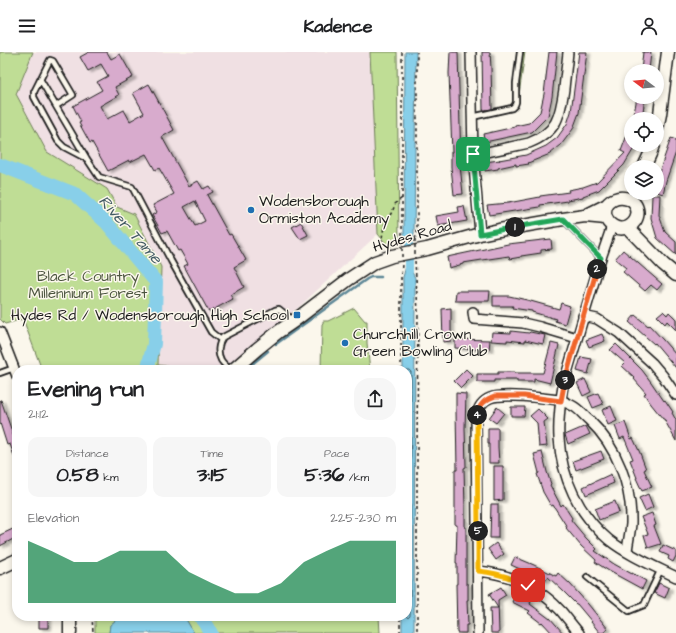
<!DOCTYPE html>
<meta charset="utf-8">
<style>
:root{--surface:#fff;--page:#f6f6f6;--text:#202124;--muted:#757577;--accent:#0b8043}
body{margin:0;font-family:"Architects Daughter",sans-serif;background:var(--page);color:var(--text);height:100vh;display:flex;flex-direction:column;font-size:15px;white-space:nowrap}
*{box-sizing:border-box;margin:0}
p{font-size:13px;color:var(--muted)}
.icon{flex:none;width:22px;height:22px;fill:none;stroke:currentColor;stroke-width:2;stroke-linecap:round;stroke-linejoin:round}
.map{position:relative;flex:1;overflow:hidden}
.details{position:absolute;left:12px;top:313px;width:400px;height:256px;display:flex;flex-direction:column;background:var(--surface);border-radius:16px;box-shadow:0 2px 6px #0003}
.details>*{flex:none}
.needle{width:26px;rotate:286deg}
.tools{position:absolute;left:624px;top:12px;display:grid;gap:8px}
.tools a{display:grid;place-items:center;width:40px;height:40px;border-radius:50%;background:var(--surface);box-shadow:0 2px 6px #0003;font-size:20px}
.pin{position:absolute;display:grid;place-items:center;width:34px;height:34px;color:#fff;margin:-17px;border-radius:8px;box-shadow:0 2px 6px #0006}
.km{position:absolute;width:20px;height:20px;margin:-10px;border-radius:50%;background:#222;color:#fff;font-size:11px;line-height:20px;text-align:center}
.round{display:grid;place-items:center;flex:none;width:42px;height:42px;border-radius:16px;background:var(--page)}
.overview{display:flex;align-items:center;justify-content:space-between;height:68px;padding:0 16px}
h1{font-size:22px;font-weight:700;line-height:30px}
.figures{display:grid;grid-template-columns:repeat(3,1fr);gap:6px;height:68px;padding:4px 16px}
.figures div{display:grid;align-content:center;border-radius:10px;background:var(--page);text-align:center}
.figures b{font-size:20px;font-weight:700}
.figures small{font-size:11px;font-weight:400}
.figures p{font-size:11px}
.chart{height:112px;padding:8px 16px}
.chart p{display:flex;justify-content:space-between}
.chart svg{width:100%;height:72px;margin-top:4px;fill:var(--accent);opacity:.7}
header{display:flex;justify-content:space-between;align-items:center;height:52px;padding:0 16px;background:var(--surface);font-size:18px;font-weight:700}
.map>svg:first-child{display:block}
</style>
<header><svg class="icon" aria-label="menu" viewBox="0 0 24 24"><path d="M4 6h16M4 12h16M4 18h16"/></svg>Kadence<svg class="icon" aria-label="person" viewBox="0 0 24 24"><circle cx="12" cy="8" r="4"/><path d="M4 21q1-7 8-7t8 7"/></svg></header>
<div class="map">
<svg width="676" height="581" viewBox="0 0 676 581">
<defs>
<filter id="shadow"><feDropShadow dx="3.5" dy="2" stdDeviation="1" flood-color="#0004"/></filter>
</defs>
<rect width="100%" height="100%" fill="#fbf7ec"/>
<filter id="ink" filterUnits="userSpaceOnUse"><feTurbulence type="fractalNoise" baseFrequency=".025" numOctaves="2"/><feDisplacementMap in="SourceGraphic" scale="8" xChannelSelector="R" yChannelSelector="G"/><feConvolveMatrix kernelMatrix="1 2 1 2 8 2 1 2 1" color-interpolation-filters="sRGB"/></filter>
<g filter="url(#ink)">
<path fill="#f0e0e3" d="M33,0H370L378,182L299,255L222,318H194L192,317L158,313L161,215L134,162L117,155L106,137L47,100L16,42Z"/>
<path fill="#bfdd95" stroke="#6e7c58" d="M0,0H33L16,42L47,100L107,137L117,155L134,162L161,215L158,313L192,317L194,318H42L23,267L5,272L0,267Z
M370,0H397L399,191L389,195L378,182Z
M517,0H525L518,50Z
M354,256L365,269H367V291L370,318H321L322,272L323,271V269H328Z
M95,564H121L110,573L109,581H95Z
M184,564H379L380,581H194Z"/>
<path fill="#88cfe9" stroke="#5d8797" d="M405,0H416L414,183L409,188L404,183Z
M409,208L412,212V220L415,226L414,581H402V564H407V318H403V225C405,220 405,213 409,208Z
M121,564H184L194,581H109L110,573Z"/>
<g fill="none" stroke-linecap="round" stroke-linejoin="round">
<path stroke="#47646e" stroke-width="1" d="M406,564L408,566L410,564L411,320L409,318H407"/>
<path stroke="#5d8797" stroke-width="2.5" d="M276,292L367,227L371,225H381
M245,318L268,299"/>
<path stroke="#88cfe9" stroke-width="8" d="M409,219V179"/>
<path stroke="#88cfe9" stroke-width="14" d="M0,113L75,142L106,170L156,230L154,292L147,318
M200,564L211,581"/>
</g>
<path fill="#d8abcd" stroke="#1c1c1c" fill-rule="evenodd" filter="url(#shadow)" d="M89,0H107L111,7L120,2L133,25L115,35L119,43L100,54L107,67L124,58L130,69L144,61L133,41L149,32L174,78L162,85L189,134L198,129L203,137L209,134L213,140L207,143L229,183L231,182L246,208L234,215L244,235L230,243L233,247L209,260L184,214L188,212L180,198L178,199L167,179L162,181L152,163L157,160L153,153L174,142L159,116L155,118L146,102L130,110L129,108L108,119L92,90L90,91L79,71L81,70L73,54L102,38L97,30L108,24L101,12L88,19L80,5ZM195,149L205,169L195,174L184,155Z
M450,0H458L461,113H460L463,142L454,143L451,115V100H452L449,21Z
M482,0H490L491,16L492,57L485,58H483Z
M549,0H557L552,45L548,64L532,80L485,90L483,82L515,75V74L529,71L540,60L544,42Z
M579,0H587L579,61L573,77L561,93L550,102L528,111L529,112L516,114V112L498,116V117L485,119L484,110L500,108H499L526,103L546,94L557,86L567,72L571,60Z
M643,0H651L649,19H641Z
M637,45H645L642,67H633Z
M630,75L631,93H636L624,113L599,138L583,144V145L568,148V149L540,153V155L489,163L487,153L508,151L540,145V144L569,140L568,138L583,135L597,130L625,101L621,99Z
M671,86L676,88V100L666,129L663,142L657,140V126Z
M652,143H660L659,163L665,180L676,190V203L657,186L651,166Z
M464,154L467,169L438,174L436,164L459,160L458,155Z
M301,170L308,183L300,187L292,175Z
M551,187L552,197L541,198V201L521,204V205L510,207L509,204L482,208L463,211V212L449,216L447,205L508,192Z
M623,198L662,232L657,238L651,233L645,239L623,220L626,216L615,207Z
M456,239H490L489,249H455Z
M493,244H509L527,248L559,257L561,251L570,254L565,272L555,269L556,267L532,260V259L512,256L513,254H493Z
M451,256V289L443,290L442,257Z
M663,259L667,263L669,260L676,267V278L667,269L665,272L657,264Z
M635,263L648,274L649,273L663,288L676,303V316L655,291L654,292L629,270Z
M511,279L529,281L530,280L545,283L543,292L525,288V290L507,288V290L491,289L492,280L511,281Z
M602,282L605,289L589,295L586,288Z
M455,287L490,288L489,298L455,296Z
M551,291L559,293L550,331L534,327V330H517V328H494V330H477V322H498V320H514V321H543Z
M616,292L642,318L651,330L664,349L665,348L673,360L672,361L676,368V389L664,367H663L651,352L644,342L646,341L634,327L635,326L622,314L625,311L610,298Z
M581,305L592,307L588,322L577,319Z
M466,317L473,324L461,336L454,329Z
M585,327L591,340L583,344L577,331Z
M456,341L466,342L465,376L466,415L464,416L465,456V475H466V532H468V548H467L468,573H466V581H457L456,532H457V511H456L457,473H455V418H457L456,358Z
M598,341L603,352L593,356L588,345Z
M0,348H1L17,394V410H16L10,392L7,393L0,371Z
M611,354L617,369L608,373L602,358Z
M497,355L504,361L496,371L489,366Z
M511,355H525L524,364H511Z
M538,357L548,367L544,370L547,394L539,395L537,371L530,364Z
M625,370L631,387L633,386L640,401L646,417L644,418L652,435L642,439L636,426H637L630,408L633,407L624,385L620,387L615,374Z
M586,374L590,382L568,392L565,383Z
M488,376H498V395L499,411H489V392H488Z
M601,399L604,407L576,418L573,409Z
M542,400L547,420L551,432L550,433L561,454L563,452L572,466L571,468L586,486L597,497L595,499L614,512L632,522V521L646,529L642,537L609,519L595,510L596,508L581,494L566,476L567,475L553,453L551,454L543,440L537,422L539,421L534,402Z
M494,414H503V448L494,449Z
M611,422L614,431L586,443L583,435Z
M648,442L653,455L645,459L639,446Z
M615,449L619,460L599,468L595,457Z
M491,452H498V486H490Z
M652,461L656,473L654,474L661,492L648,496L644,483L648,482L641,465Z
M17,475V485L0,494V483Z
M496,491L504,502L496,508L488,497Z
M663,493L676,499V504L673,510L668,507L669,504L660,500Z
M515,505L534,513L556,524L558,521L570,532L588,552L608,577L603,581H600L591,570H592L577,552H576L563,539L548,525L545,529L531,522L511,513Z
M659,531L669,536L665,546L654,541Z
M501,535L506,543L498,548L499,581H491L490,556H498L489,542Z
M516,542L531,550L530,552L550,567V566L563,581H552L542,570L541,571L528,561L530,559L512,550Z
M39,564H48V576H39Z"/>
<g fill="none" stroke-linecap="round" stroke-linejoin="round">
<defs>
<path id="service" d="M40,27L87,107L99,125L132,135L171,209L211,280L221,288
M56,54L73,43L53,9L50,8L34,40V45L58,89L64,95L85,106
M472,65L512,56L515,53L516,50V31L520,0
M564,168L601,206
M230,318C228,315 223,312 221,308C217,301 218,292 223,285L275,258L279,257L294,269
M0,321L14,316
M587,525L629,559L644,553L661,517"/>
<path id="minor" d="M471,0L473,103L480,182
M473,103L529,91C557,80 560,65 564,37C565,25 567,12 568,0
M612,174L601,206L563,334C560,352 558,369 559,386C561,425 579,463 609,488C628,503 654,514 676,525
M473,260L474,267L523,271L540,275L577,286
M583,264L597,267L619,281L652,311L663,324L676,343
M0,280L17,324
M478,519C511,522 538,534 561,559C567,566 573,574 579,581
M478,581L476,365C478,356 482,349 490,346C503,341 545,346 559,348C564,349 569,352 573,354C579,357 584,364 589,368C617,394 632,435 631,472C630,482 628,490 627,499"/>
<path id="tertiary" d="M657,77L660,62L668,0
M644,115L650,102L653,93
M585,164L607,153C615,142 634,144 637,157C638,161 637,166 635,169C623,186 598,171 607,153
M628,176L663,212L676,223
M233,318L257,297L278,280L294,269L349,227L375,210L392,204L427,197L480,182L499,178L563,167L585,164L606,166
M0,516L17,508
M70,564V581"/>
</defs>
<use href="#service" stroke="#1c1c1c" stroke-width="8"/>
<use href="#minor" stroke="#1c1c1c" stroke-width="12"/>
<use href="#tertiary" stroke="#1c1c1c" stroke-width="15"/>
<path stroke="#1c1c1c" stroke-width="1.5" stroke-dasharray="3 3" stroke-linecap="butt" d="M402,0V190
M415,187L417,181V0
M383,197L381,192L384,174L393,158L395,152L402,146
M415,209L418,259L417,400V581
M401,318V225L402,212
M92,564L93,581
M400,581V564"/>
<use href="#service" stroke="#fbf7ec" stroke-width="4.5"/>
<use href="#minor" stroke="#fbf7ec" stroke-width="9"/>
<use href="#tertiary" stroke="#fbf7ec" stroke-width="12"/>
<path stroke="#1c1c1c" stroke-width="1.5" stroke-dasharray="3 3" stroke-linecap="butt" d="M415,187V207
M402,190V210"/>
</g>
</g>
<g fill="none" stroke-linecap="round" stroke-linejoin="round" filter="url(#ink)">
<defs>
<path id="split-1" d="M473,102L480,182L515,175"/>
<path id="split-2" d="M515,175L563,167L601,206L597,217"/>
<path id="split-3" d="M565,328L597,217"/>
<path id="split-4" d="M477,363C479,353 485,347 495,344H524L561,349L565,328"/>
<path id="split-5" d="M477,363L478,479"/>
<path id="split-6" d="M478,479V519C497,521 511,525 528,533"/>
</defs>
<use href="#split-1" stroke="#fff" stroke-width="8"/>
<use href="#split-2" stroke="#fff" stroke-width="8"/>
<use href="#split-3" stroke="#fff" stroke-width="8"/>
<use href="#split-4" stroke="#fff" stroke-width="8"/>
<use href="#split-5" stroke="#fff" stroke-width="8"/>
<use href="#split-6" stroke="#fff" stroke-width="8"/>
<use href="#split-1" stroke="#22a559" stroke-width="5"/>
<use href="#split-2" stroke="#22a559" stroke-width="5"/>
<use href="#split-3" stroke="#f0652b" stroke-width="5"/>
<use href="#split-4" stroke="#f0652b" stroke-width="5"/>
<use href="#split-5" stroke="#f5b400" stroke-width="5"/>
<use href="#split-6" stroke="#f5b400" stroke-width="5"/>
</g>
<g fill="#1f6fb2" stroke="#fbf7ec" stroke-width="1.5">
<circle cx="251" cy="158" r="4"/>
<rect x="293" y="259" width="8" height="8" rx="2"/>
<circle cx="345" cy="291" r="4"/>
</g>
<g text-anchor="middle" stroke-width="3" stroke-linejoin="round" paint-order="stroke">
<g font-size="15" fill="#1c1c1c" stroke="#fbf7ec" text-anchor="start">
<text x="259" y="154">Wodensborough<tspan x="259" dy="17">Ormiston Academy</tspan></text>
<text x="289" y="268" text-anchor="end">Hydes Rd / Wodensborough High School</text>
<text x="353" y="287">Churchhill Crown<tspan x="353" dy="17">Green Bowling Club</tspan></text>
</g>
<g font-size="15" fill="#1c1c1c" stroke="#fbf7ec">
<text transform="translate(412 184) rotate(-16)" y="5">Hydes Road</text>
</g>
<g font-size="15" fill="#4d5640" stroke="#fbf7ec">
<text x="88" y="229">Black Country<tspan x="88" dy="17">Millennium Forest</tspan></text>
</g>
<g font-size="16" font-style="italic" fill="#425b64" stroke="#fbf7ec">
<text transform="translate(131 177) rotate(48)" y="6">River Tame</text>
</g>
</g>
</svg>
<div class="tools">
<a><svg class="needle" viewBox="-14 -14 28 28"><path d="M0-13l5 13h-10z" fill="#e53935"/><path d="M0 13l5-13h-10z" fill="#757577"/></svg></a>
<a><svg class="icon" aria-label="locate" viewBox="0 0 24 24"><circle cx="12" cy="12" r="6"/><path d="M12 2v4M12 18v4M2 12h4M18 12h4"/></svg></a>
<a><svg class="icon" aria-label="layers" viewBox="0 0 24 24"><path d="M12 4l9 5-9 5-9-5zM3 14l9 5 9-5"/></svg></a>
</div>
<div class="pin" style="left:473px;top:102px;background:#1e9e55"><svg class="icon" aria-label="arrive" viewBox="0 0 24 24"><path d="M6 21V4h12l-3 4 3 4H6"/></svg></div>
<div class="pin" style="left:528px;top:533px;background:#d93025"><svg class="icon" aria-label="check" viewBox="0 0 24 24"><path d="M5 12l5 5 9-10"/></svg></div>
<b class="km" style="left:515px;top:175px">1</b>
<b class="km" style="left:597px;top:217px">2</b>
<b class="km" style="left:565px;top:328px">3</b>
<b class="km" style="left:477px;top:363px">4</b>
<b class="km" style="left:478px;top:479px">5</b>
<section class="details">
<div class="overview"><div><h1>Evening run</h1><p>21:12</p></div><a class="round"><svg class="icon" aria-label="share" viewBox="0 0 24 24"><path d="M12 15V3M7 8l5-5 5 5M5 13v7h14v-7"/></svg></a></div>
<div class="figures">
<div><p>Distance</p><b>0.58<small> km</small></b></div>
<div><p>Time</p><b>3:15</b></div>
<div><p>Pace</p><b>5:36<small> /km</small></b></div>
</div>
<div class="chart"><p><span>Elevation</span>225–230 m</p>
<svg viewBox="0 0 160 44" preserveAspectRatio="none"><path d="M0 44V6L10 12L20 19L30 19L40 12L50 12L60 12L70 25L80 32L90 38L100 38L110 32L120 19L130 12L140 6L150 6L160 6V44z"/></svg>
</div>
</section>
</div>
